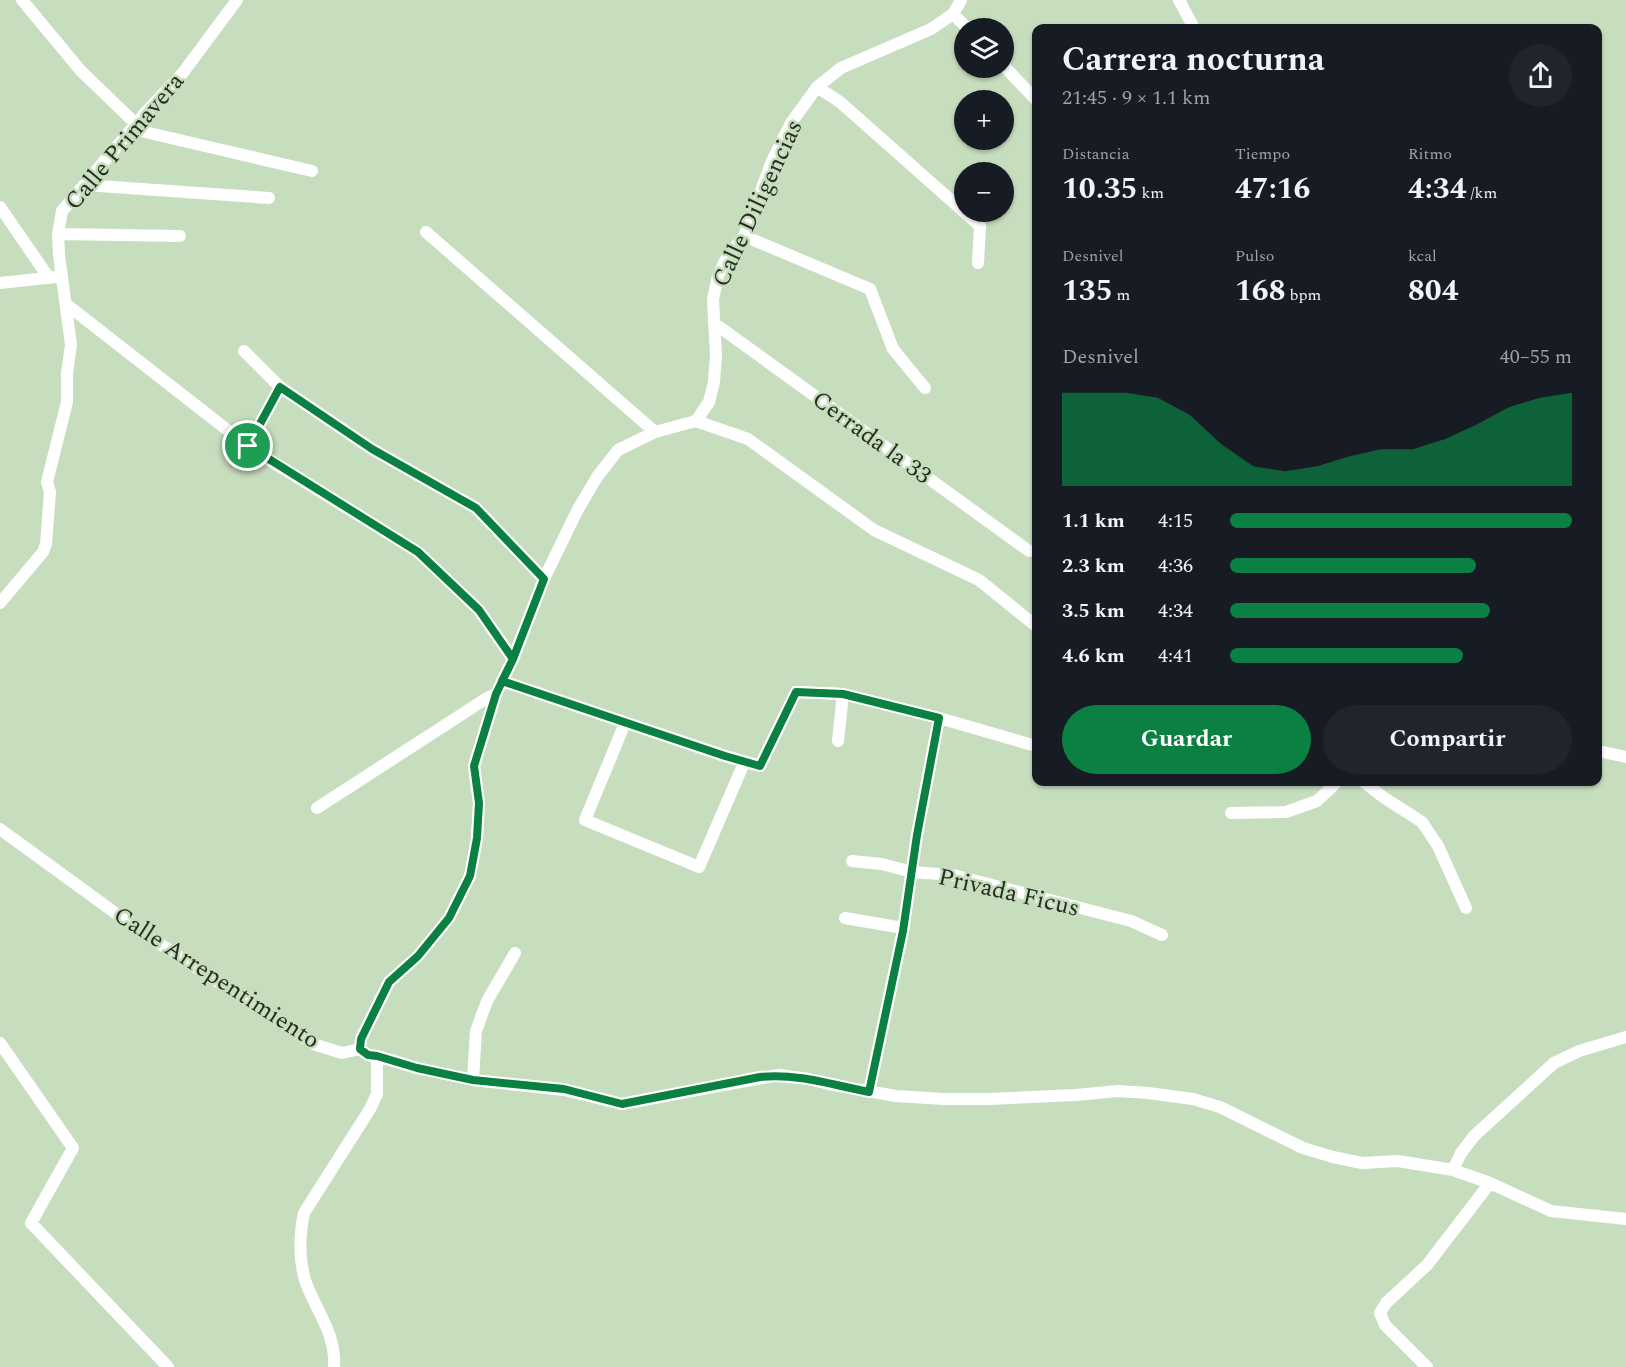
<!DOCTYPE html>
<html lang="es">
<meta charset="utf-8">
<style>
:root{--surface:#171b24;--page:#20242c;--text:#f1f3f6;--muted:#9ea1a6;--accent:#0b8043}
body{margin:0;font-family:Spectral,serif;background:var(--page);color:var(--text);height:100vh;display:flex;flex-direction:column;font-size:22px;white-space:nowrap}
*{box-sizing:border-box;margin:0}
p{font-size:20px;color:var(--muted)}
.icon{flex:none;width:33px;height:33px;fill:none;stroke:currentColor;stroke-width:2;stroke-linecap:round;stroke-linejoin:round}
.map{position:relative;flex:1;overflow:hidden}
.drawer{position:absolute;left:1032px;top:24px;width:570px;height:762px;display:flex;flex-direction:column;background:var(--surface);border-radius:12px;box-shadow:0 2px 4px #0004}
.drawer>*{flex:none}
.fabs{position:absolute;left:954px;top:18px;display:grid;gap:12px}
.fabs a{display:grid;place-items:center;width:60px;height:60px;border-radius:50%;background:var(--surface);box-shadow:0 2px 4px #0004;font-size:30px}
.pin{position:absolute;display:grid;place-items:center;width:51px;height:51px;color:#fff;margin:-26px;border:3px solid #fff;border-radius:50%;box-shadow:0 2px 6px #0007}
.round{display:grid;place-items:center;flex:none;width:63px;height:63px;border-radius:32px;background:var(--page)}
.head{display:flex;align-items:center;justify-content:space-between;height:102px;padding:0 30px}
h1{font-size:33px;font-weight:700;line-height:45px}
.metrics{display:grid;grid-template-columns:repeat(3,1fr);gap:9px;height:102px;padding:6px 30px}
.metrics div{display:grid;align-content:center}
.metrics b{font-size:30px;font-weight:700}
.metrics small{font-size:16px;font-weight:400}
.metrics p{font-size:16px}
.chart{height:168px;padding:12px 30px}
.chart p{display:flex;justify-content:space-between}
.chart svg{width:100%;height:108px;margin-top:6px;fill:var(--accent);opacity:.7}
.cta{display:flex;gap:12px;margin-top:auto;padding:12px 30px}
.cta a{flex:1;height:69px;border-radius:36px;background:var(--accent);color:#fff;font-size:24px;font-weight:700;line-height:69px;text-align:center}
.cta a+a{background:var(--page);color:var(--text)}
ul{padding:0 30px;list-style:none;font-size:20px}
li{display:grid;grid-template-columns:96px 72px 1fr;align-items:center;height:45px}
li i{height:15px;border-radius:8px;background:var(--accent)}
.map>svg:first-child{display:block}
</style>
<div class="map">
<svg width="1626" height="1367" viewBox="0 0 1626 1367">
<rect width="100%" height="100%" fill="#c7debe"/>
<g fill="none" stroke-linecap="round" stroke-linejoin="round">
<path stroke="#fff" stroke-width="12" d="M22,0L81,71L136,124
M1179,0L1194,28
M953,14L967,28
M1004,66L1036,100
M817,87L840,102L980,226L978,263
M132,129L312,171
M85,185L269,198
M0,207L49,278
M426,232L655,432
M58,234L180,236
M744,236L870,289L893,349L925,388
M0,283L55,277
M66,304L253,450L418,552L479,610L513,659
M714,323L1029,551
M244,351L280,387L372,449L476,508L544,579
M696,421L748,439L874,530L979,580L1036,626
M248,446L280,387
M0,603L43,552L46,544L50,492L47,482L67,402V373L71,345L59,255L58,234L62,211L146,112L182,74L237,0
M502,681L725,756L760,766L796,692L843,694L939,718L1036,746
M625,723L585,820L699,867L744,763
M838,741L843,694
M1598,751L1626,757
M1364,782L1383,797L1422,822L1438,846L1466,908
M317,808L487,698L496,694
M1231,813L1286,812L1317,801L1337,782
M0,829L140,931L313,1044L342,1053L360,1049L368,1055L377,1056L417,1068L473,1080L564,1090L622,1104L779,1075L809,1079L833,1085L896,1096L943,1099H989L1076,1095L1118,1091L1148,1093L1193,1099L1220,1107L1303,1148L1333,1157L1362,1163L1398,1161L1453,1170L1490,1183L1551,1211L1626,1219
M852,861L882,864L912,872L953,875L1131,921L1162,935
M845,918L903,928
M0,1043L73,1148L31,1223L168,1367
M360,1049L361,1039L389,982L418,956L449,918L470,876L477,838L479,803L474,766L496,694L513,659L544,579L577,511L597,477L618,450L655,432L696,421L709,402L714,382L716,355L713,299L718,276L727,257L744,236L772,161L791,123L817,87L841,68L931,29L953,14L961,0
M473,1080L476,1031L487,1001L515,953
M869,1092L903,931L917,835L939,718
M1453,1170L1461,1153L1474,1136L1554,1063L1579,1051L1626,1037
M334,1367C336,1334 317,1312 306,1283C298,1259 299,1237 304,1213L370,1109L377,1094V1056
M1427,1367L1385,1325L1380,1313L1386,1303L1427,1265L1490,1183"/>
</g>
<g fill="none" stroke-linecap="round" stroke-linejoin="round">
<defs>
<path id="route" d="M248,446L418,552L479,610L513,659L496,694L474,766L479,803L477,838L470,876L449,918L418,956L389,982L361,1039L360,1049L368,1055L377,1056L417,1068L473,1080L564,1089L622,1104L760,1077C797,1073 833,1085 869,1092L903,931L917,835L939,718L843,694L796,692L760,766L725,756L502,681L513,659L544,579L476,508L372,449L280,387L248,446"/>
</defs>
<use href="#route" stroke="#fff" stroke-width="12"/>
<use href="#route" stroke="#0b8043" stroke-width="8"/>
</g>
<g text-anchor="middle" stroke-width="5" stroke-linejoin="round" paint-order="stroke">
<g font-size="24" fill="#252e21" stroke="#c7debe">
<text transform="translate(124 141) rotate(-50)" y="8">Calle Primavera</text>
<text transform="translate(757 203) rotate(-65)" y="8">Calle Diligencias</text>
<text transform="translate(872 437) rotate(36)" y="8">Cerrada la 33</text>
<text transform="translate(1009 892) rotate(13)" y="8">Privada Ficus</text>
<text transform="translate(217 977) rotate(33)" y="8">Calle Arrepentimiento</text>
</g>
</g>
</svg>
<div class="fabs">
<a><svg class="icon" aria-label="layers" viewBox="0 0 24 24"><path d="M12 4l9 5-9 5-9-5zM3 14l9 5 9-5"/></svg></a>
<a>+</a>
<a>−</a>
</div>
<div class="pin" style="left:248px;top:446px;background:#1e9e55"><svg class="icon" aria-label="arrive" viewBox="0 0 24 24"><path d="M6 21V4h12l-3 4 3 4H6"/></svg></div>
<section class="drawer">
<div class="head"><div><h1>Carrera nocturna</h1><p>21:45 · 9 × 1.1 km</p></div><a class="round"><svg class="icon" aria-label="share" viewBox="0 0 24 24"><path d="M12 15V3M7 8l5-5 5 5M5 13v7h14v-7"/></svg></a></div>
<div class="metrics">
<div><p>Distancia</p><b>10.35<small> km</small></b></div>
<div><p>Tiempo</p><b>47:16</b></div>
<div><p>Ritmo</p><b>4:34<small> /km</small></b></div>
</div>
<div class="metrics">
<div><p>Desnivel</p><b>135<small> m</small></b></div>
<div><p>Pulso</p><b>168<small> bpm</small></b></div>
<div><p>kcal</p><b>804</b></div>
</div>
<div class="chart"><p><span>Desnivel</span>40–55 m</p>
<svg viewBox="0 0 160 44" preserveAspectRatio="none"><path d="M0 44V6L10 6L20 6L30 8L40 15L50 27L60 36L70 38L80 36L90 32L100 29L110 29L120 25L130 19L140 12L150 8L160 6V44z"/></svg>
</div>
<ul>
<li><b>1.1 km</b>4:15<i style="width:100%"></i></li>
<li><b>2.3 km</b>4:36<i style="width:72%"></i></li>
<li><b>3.5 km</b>4:34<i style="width:76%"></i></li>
<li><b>4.6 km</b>4:41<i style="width:68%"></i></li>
</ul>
<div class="cta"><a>Guardar</a><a>Compartir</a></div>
</section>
</div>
